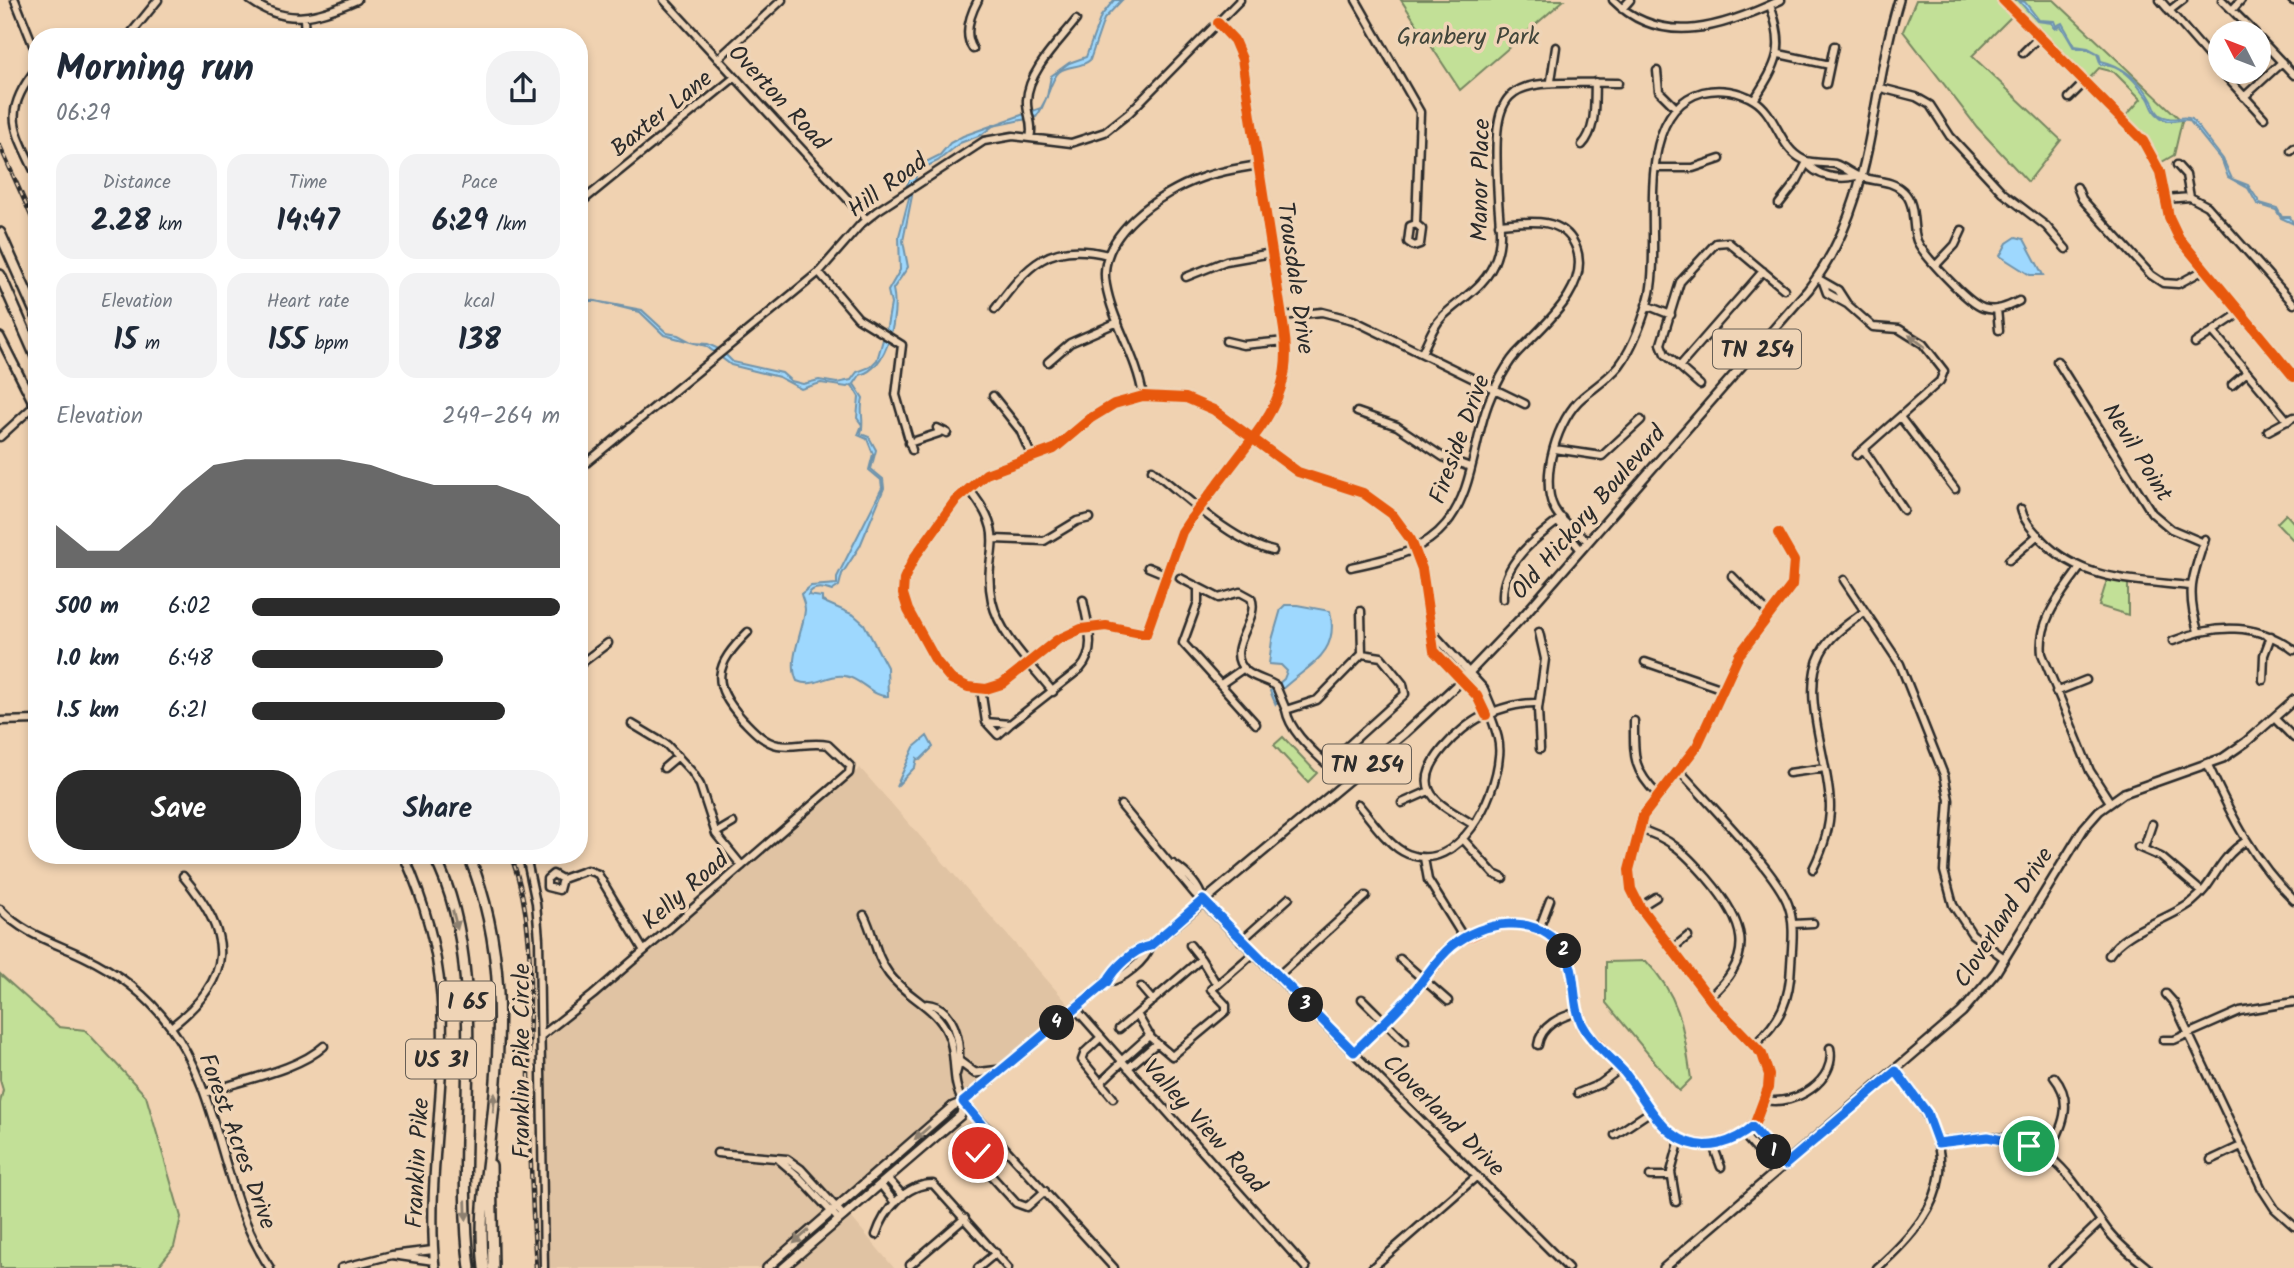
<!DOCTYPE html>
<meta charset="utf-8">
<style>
:root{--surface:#fff;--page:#f2f2f3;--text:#1f2937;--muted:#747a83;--accent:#2b2b2b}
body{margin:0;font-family:Kalam,sans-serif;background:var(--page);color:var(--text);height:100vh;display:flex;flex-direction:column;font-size:26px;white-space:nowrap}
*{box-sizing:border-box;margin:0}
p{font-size:23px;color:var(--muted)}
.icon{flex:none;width:38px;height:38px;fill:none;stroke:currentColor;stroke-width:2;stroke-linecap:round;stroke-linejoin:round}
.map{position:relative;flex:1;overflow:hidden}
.sheet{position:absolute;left:28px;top:28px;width:560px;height:836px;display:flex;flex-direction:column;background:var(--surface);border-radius:28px;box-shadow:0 4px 10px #0003}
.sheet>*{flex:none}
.needle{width:46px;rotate:312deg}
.buttons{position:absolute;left:2208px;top:21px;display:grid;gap:14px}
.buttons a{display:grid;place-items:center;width:63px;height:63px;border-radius:50%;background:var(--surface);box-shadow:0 4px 10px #0003;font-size:35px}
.pin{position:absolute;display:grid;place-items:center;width:60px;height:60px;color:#fff;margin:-30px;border:4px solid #fff;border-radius:50%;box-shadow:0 2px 7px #0007}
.km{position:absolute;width:35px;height:35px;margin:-18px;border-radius:50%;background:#222;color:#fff;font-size:19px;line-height:35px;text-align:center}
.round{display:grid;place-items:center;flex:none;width:74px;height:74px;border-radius:28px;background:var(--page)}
.head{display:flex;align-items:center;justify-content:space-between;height:119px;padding:0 28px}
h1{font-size:38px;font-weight:800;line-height:52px}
.stats{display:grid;grid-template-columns:repeat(3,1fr);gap:10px;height:119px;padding:7px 28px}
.stats div{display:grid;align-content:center;border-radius:18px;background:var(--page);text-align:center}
.stats b{font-size:30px;font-weight:800}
.stats small{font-size:19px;font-weight:400}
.stats p{font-size:19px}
.chart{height:196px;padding:14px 28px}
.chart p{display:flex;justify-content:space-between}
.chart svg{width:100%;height:126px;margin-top:7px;fill:var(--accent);opacity:.7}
.button{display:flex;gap:14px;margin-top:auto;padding:14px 28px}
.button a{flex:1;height:80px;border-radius:28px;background:var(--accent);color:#fff;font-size:28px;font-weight:800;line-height:80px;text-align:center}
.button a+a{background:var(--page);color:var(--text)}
ul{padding:0 28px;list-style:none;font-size:23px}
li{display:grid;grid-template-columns:112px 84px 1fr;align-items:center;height:52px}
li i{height:18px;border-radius:9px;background:var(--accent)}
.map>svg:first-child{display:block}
</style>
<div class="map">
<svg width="2294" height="1268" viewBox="0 0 2294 1268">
<rect width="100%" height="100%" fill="#f0d2b1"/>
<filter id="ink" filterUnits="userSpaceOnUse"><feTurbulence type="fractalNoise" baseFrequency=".0143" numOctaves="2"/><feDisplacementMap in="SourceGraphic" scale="14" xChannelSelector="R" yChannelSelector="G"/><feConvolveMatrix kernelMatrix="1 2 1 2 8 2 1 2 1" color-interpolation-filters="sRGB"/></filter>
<g filter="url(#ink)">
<path fill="#e0c3a3" d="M860,768L1070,1006L761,1268H544L537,1048Z
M851,1217L894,1268H791L838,1228Z"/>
<path fill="#c2e097" stroke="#768661" stroke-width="2" d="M1401,0H1564L1460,90Z
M1916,0H2054L2182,121L2174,155L2160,163L2143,135L2124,118L2141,99L2114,72L2099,68L2087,81L2017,11L1972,56L2061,140L2028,182L1977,127L1903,31Z
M2286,514L2294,523V541L2277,523Z
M2107,580L2128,583V615L2099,606Z
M1283,737L1317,773L1308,782L1274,745Z
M1646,961C1682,998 1684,1032 1691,1079L1679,1091L1606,1003V962Z
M0,974L59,1027L85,1030L146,1096L181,1217L174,1247L157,1268H0V1103L3,1090L0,1080Z"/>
<path fill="#9ed8fe" stroke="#7093aa" stroke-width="2" d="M1114,0H1122L1104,19L1090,60C1080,69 1069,64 1059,72C1050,79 1048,103 1036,117L993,126L981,135L960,143L938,161L917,171L903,241L908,267L893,289C899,314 889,367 860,375L854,384L863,398C859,412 865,421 861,434L869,437L876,450L871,469L883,479L884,488L860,546L842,574L839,586L832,591C824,588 813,585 808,595L822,597V601L854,615L864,624L887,667L888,696C873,698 861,678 845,676C826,673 816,689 797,681C787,660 803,633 805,610C805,604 802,599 801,594L811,586L837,584V577L882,488L881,480L869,470L873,454L867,439L858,435L862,425L857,418L859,397L852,385L847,387L821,383L801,389L779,377L731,365L706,346L664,335L640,312L596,301H579V298L642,310L667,333L678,335L693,343L708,344L721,350L733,362L782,373L791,381L803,384L819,380L837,383L851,380L857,372L870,367L877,360L887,326L891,304L888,291L900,270L899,236L909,198L906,187L914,168L940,155L950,143L963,136L1041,108L1047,97L1051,76L1069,63L1086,57L1101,16Z
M2018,0L2025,2L2039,20L2054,21L2056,26L2062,23L2075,46L2088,48L2099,54L2101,61C2121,65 2142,81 2152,101C2156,107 2154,110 2160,115C2174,123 2181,114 2192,119L2223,159L2232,179L2248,185L2260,203L2277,208L2282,217H2290L2294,224L2281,218L2276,210L2257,204L2248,188L2228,177L2222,161L2189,120C2177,118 2170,126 2159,116C2152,112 2152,104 2148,98C2138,84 2120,61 2101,65L2097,54L2087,49L2074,48L2061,26L2055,29L2052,23L2037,21Z
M2016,237L2024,239L2043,275H2030L2000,256L2007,243Z
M1297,605L1330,611C1341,657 1304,666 1277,694L1276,705L1270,691L1284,679L1287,671L1281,665L1269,664L1272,640L1281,609L1285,605Z
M927,736L933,747L920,760L917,758L915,767L896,787L914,747Z"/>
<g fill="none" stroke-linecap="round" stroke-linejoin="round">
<defs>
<path id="minor" d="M15,0L37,55
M250,0C287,27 318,17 357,0
M664,0L866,219
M1356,0L1420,112L1416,224L1422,229L1420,244L1414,246L1408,242L1410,226L1416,224
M1613,0C1662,49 1726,26 1781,0
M2003,0L2143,141L2160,172L2169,217L2179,238L2294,377
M2160,0L2221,70
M2222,0L2255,33
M2292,0L2294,1
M1622,9L1630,0
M2233,9L2241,0
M2169,11L2183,0
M304,18L305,37
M1218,23L1234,40L1242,59L1284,330C1291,374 1279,404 1253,438L1190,520L1182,532L1146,634L1106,626L1081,629L1057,640L1002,684L986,689L968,687L951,679L936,661L908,610L903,594L904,579L914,558L955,501L986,474L1054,449L1091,418L1114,404L1143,396L1186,398L1214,410L1298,472L1363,493L1392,514L1411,540L1422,569L1434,651L1477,696L1486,715
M128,37L158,0
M2259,38L2294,75
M973,49C963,34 970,15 978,0
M2023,53L2038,38
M1779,54L1830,65
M718,59L782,0
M37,68C0,114 15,129 37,177
M1657,71L1659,91L1676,108
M2222,72L2264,118
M1551,81L1556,47
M1826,84L1834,46
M1881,88L1916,97L1930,105L1950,136L2003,193L2046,226L2066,249
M2244,97L2282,62
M2069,98L2084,83
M1754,100C1778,62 1786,49 1770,5
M1030,138C1034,123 1026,114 1027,100C1028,71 1059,42 1076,20
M1582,145C1597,129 1594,103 1595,82
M2291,151L2294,148
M1807,162C1815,177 1841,180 1856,176
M2177,165L2186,175L2190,197
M1656,168H1693L1720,159
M2077,187L2082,199L2151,275L2163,283L2178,284L2204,270
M2166,199L2190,197L2207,206L2294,304
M579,204L735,77
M1779,204L1797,181L1807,162
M1937,264L1955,245L1962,230
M819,272L858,318L902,345L896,395L912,450
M1186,277L1226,261L1272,253
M1817,278L1838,290L1847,304L1873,327L1899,329L1923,344L1944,371L1940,381L1857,455
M1823,282L1827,293L1847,304
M1646,305L1671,315
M995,309C1028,265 1049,240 1108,255
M1997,309L1999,330
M1282,316L1322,312L1353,320L1525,404
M2214,333L2288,421
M1226,341L1243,345L1286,341
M2195,343L2240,313
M1422,353C1428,340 1433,326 1443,316C1463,297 1487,286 1496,258C1503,239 1499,219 1498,199C1491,75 1503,82 1618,83
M2057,361L2152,513L2171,529L2204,543
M1048,362L1070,343L1118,322
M1679,367L1763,271
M1700,385L1665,354L1661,344L1680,282L1716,243L1728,242L1784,289
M2232,385L2247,372
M993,396L1020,430L1032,457
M1143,396C1137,356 1113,324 1106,285C1096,235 1161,192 1201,178C1220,171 1239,168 1259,165
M1357,412L1397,426L1443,457L1470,467
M1900,417L1955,489
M2268,431L2294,417
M0,437L35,405
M909,443L939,433L937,428L947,433
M1555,449L1602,456L1641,420
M1864,450L1904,510
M579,469L819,272L861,224L877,211L984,141L1013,136L1071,143L1105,132L1129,113L1240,0
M1152,470C1185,496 1232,542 1273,551
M968,488C1012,541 981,549 992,601C1000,636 1031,664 1053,692
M2021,509C2024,522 2034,531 2042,540C2082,582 2136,580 2190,586
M1557,521L1581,550
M994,539L1044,541L1077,521L1090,518
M1588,541C1577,532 1561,522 1554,508C1539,478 1558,417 1583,397C1595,387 1609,378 1619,366C1633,348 1645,315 1650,293C1662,237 1630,112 1703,92C1720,88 1739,91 1754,100C1777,114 1779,149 1804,160C1813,164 1825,162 1835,164C1844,167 1850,173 1858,176C1873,182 1891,179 1903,191C1917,204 1911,225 1917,241C1924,256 1968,303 1983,308C1996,312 2007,307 2019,301
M2009,560L2038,535
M1148,567L1165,574
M1351,567C1386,559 1422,553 1446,524C1476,488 1473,432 1494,390C1500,378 1506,365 1516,354C1540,328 1594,287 1575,245C1561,215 1526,222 1499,224
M2079,569C2061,595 2038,620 2042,654L2090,771L2110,802
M1732,576L1769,614
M1180,578L1219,598L1240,592L1251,598C1261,620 1222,649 1246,671C1254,678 1267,680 1276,686L1286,710
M1844,580L1900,664L1944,775L1949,800L1944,871L1953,905L1972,934L2004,958
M1198,587V602L1183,643L1256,724
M1503,599C1501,563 1537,537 1562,518
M2198,631C2186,592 2192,577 2205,539
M1432,632L1484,689L1494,713
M1539,632L1545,659L1538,709L1540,749
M2173,641C2215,624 2256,622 2294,650
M1645,662L1723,689
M579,665L608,643
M2263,680L2264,655L2271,636
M1221,684L1244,668
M981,689L986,722L1010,724L1080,669C1098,650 1087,623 1083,600
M2056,692L2086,680
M2274,718L2294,738
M0,721L37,720
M1634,721C1634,756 1632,769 1658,795
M986,722L998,735L1010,724
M632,724L667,745L692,772L700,785L716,834L742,866
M1329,763L1405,694L1403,684L1381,657L1362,654
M2208,765C2231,815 2254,862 2294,900
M664,768L678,756
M1679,770C1704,799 1780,875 1789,907C1795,925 1792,946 1791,965C1790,999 1781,1021 1755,1044
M1789,773L1825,768
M1345,783C1327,761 1291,738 1286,710L1317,700L1362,654L1361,611
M1402,803L1429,791
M1358,804C1372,820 1388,846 1408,854C1459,874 1496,797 1499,756C1501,742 1495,728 1490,714
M1121,805L1195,894L1568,1268
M1472,824C1459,815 1437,806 1430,791C1417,766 1461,727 1481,717C1497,709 1521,702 1538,703
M1638,829C1670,837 1686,854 1707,878C1744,921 1758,956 1709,997
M716,833L733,823
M1462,838L1494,874L1503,878
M2138,847L2161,857L2202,892
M2144,848L2152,824
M526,856L536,903L539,939L544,1268
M1424,858L1428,880L1464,938
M1173,864C1187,873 1198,884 1203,900
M1813,869C1823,849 1830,829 1830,807C1830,761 1799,695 1821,653C1831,634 1848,624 1864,612
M562,879L559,890L547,887V879L553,874L562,879L587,870L598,874L644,951
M1640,907L1656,897
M0,909C23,934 53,942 83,956C117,972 148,996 170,1026C223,1099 220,1194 270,1268
M864,915C874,934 875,956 889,974C907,998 936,1006 948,1034C958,1056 950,1081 963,1102L1114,1268
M1793,924L1813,923
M1539,929L1550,900
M1241,941L1289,898
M1190,945L1201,959
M1672,949L1688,936
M2109,955C2126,929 2167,921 2192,902C2215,884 2216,860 2246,841
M1201,959L1217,985L1211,989L1226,1005V1011L1172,1056L1151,1038L1137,1014Z
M1400,959L1448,1001
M1278,976L1366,896
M1217,985L1254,953
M1141,987L1153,1001
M2166,994L2174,1003L2262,1189L2275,1209L2294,1226
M1362,999L1405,1042
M927,1004C957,1006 964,1052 956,1074
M1075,1008L1306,1268
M171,1027C235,977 234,936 183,876
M1119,1029L1137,1014
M541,1036L593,995L849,773L850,766L828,745C811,741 795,748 778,745C763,742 753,730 743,720C710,683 714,666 748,632
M1100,1038L1085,1052L1082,1060L1113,1098
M2163,1040H2174L2240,1011L2294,1002
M1538,1045C1541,1025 1560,1017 1578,1012
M1354,1052L1408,998L1454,944L1493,926L1521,924L1546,933L1563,949L1572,970L1578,1012L1584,1028L1622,1070L1667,1131L1686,1142L1713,1145L1743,1134L1755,1123L1768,1088L1769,1075L1762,1054L1713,1003L1640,907L1631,889L1629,870L1643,816L1697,746L1739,655L1792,585L1794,561L1778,533
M1121,1061L1150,1035
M1128,1068L1157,1043
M1100,1083L1122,1062
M205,1093C240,1080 297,1071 324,1046
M1578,1093L1600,1084L1621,1068
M1766,1100C1795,1106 1837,1081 1830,1048
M1752,1127L1785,1165
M1743,1134L1776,1172
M1615,1135L1651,1111
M992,1137L978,1153L976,1159L1016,1203L1027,1207L1045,1191
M1938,1143C1954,1141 1971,1136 1987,1137C2056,1138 2073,1184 2108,1231C2119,1245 2134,1257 2148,1268
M1713,1145L1721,1167
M717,1153L787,1159L801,1169L844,1216
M2047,1155C2062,1129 2075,1102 2054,1077
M778,1159L799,1177L839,1220
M2211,1160L2241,1146
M1650,1176H1671
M888,1179L903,1196
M881,1185L895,1203
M1676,1202L1671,1172L1680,1139
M876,1235C884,1211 905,1184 933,1184L1008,1268
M433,1250L392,1255L434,1261
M910,1265L965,1218
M341,1268L392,1255
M978,1268L996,1253
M1372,1268L1477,1176
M1877,1268C1953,1201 1962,1150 1896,1071
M2052,1268L2101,1221"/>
<path id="major" d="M0,337L37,410
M404,856C424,900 437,946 441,995C448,1086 426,1177 435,1268
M1107,982C1123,979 1145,961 1150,946L1405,733L1461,681L1525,614L1808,290C1876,202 1868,101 1899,0
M960,1062L975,1073L1001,1070
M767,1268L953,1106L963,1102L1107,982C1114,968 1134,949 1150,946
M783,1268L961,1115L963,1102
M1664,1268L1962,1012L1996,972L2084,828L2099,811L2124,793L2223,758L2246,742L2294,700"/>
<path id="highway" d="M0,233L37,316
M0,275L37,359
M434,856C493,967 453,1143 470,1268
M469,856C505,944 502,1032 492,1124C487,1173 478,1219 484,1268
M491,1165L493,1268"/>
</defs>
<use href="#minor" stroke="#2b2b2b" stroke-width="11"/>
<use href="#major" stroke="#2b2b2b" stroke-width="12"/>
<use href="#highway" stroke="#2b2b2b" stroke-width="14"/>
<use href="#minor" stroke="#efd4b6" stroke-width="6"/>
<use href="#major" stroke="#efd4b6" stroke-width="7"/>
<use href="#highway" stroke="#efd4b6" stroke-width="9"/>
<defs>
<path id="rail" d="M0,146L37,229
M511,856C537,925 529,997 529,1069C529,1136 532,1201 536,1268"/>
</defs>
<use href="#rail" stroke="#2b2b2b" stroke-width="4.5"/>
<use href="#rail" stroke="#efd4b6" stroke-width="2" stroke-dasharray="5" stroke-linecap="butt"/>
<defs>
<path id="cycleway" d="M2003,0L2143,141L2160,172L2169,217L2179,238L2294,377
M1218,23L1234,40L1242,59L1284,330C1291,374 1279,404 1253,438L1190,520L1182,532L1146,634L1106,626L1081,629L1057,640L1002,684L986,689L968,687L951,679L936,661L908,610L903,594L904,579L914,558L955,501L986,474L1054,449L1091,418L1114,404L1143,396L1186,398L1214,410L1298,472L1363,493L1392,514L1411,540L1422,569L1434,651L1477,696L1486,715
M1354,1052L1408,998L1454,944L1493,926L1521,924L1546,933L1563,949L1572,970L1578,1012L1584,1028L1622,1070L1667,1131L1686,1142L1713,1145L1743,1134L1755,1123L1768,1088L1769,1075L1762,1054L1713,1003L1640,907L1631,889L1629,870L1643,816L1697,746L1739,655L1792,585L1794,561L1778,533"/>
</defs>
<use href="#cycleway" stroke="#efd4b6" stroke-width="15"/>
<use href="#cycleway" stroke="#e8590c" stroke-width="10"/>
</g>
<defs><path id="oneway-solid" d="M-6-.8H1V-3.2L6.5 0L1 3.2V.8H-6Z" transform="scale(1.75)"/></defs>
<g fill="#8d8070">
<use href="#oneway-solid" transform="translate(1917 341) rotate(-144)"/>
<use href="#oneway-solid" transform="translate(455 920) rotate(76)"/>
<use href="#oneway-solid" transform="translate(494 1103) rotate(-85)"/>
<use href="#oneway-solid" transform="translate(922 1133) rotate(139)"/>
<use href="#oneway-solid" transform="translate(466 1210) rotate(88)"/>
<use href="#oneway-solid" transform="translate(801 1237) rotate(139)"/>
</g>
</g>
<g fill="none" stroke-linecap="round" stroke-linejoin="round" filter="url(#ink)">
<defs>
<path id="route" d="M978,1153L992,1137L963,1102L1107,982C1114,968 1134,949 1150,946L1203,900L1354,1052C1372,1034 1390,1018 1407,999C1423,983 1434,961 1452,946C1482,921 1535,912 1562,948C1579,971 1570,1000 1582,1024C1592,1044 1610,1056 1624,1072C1650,1104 1668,1155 1719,1144C1731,1141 1743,1135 1752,1127L1785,1165L1896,1071L1927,1113L1938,1143L1988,1137L2029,1146"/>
</defs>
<use href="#route" stroke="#fff" stroke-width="14"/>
<use href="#route" stroke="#1a73e8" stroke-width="9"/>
</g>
<g text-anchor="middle" stroke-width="7" stroke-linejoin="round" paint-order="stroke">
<g fill="#efd4b6" stroke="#665e55" stroke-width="2">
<rect x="1713" y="329.5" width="88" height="39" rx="5"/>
<rect x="1323" y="744.5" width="88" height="39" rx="5"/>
<rect x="439" y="981.5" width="56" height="39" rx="5"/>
<rect x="406" y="1039.5" width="70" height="39" rx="5"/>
</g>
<g font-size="23" font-weight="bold" fill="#2b2b2b">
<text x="1757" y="357">TN 254</text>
<text x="1367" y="772">TN 254</text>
<text x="467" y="1009">I 65</text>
<text x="441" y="1067">US 31</text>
</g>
<g font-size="24" fill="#42463b" stroke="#efd4b6">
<text x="1468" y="44">Granbery Park</text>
</g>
<g font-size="24" fill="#2b2b2b" stroke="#efd4b6">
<text transform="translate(779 97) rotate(47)" y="8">Overton Road</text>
<text transform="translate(661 113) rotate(-39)" y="8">Baxter Lane</text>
<text transform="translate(1480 180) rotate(-89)" y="8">Manor Place</text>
<text transform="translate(887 185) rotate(-36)" y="8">Hill Road</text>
<text transform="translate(1296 278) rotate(82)" y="8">Trousdale Drive</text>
<text transform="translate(1459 439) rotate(-70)" y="8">Fireside Drive</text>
<text transform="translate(2138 452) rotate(58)" y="8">Nevil Point</text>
<text transform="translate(1588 512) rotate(-49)" y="8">Old Hickory Boulevard</text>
<text transform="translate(685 890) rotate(-41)" y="8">Kelly Road</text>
<text transform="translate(2003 917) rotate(-57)" y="8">Cloverland Drive</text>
<text transform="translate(521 1061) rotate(-90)" y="8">Franklin Pike Circle</text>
<text transform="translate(1444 1115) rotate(45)" y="8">Cloverland Drive</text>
<text transform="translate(1205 1126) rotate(48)" y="8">Valley View Road</text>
<text transform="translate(238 1141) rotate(70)" y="8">Forest Acres Drive</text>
<text transform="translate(417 1163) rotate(-87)" y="8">Franklin Pike</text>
</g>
</g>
</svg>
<div class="buttons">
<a><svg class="needle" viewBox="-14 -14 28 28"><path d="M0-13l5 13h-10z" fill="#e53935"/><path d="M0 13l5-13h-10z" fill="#747a83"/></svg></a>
</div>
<div class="pin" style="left:2029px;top:1146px;background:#1e9e55"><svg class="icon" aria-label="arrive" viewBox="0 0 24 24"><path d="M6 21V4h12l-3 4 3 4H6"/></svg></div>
<div class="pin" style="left:978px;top:1153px;background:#d93025"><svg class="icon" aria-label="check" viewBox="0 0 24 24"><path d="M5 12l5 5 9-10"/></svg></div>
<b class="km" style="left:1774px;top:1152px">1</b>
<b class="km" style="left:1564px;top:951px">2</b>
<b class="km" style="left:1306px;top:1005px">3</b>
<b class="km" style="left:1057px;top:1023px">4</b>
<section class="sheet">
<div class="head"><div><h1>Morning run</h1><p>06:29</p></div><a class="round"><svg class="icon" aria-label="share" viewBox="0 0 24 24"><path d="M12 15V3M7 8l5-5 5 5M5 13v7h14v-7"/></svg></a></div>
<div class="stats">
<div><p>Distance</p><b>2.28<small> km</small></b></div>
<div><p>Time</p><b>14:47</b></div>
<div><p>Pace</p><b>6:29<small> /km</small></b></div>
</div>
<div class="stats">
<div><p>Elevation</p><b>15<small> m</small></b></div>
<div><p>Heart rate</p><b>155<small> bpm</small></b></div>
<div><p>kcal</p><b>138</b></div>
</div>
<div class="chart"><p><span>Elevation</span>249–264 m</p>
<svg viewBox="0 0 160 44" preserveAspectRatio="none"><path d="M0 44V29L10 38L20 38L30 29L40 17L50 8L60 6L70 6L80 6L90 6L100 8L110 12L120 15L130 15L140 15L150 19L160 29V44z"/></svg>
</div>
<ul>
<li><b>500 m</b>6:02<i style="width:100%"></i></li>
<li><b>1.0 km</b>6:48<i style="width:62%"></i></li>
<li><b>1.5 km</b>6:21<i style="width:82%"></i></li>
</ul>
<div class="button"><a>Save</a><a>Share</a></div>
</section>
</div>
